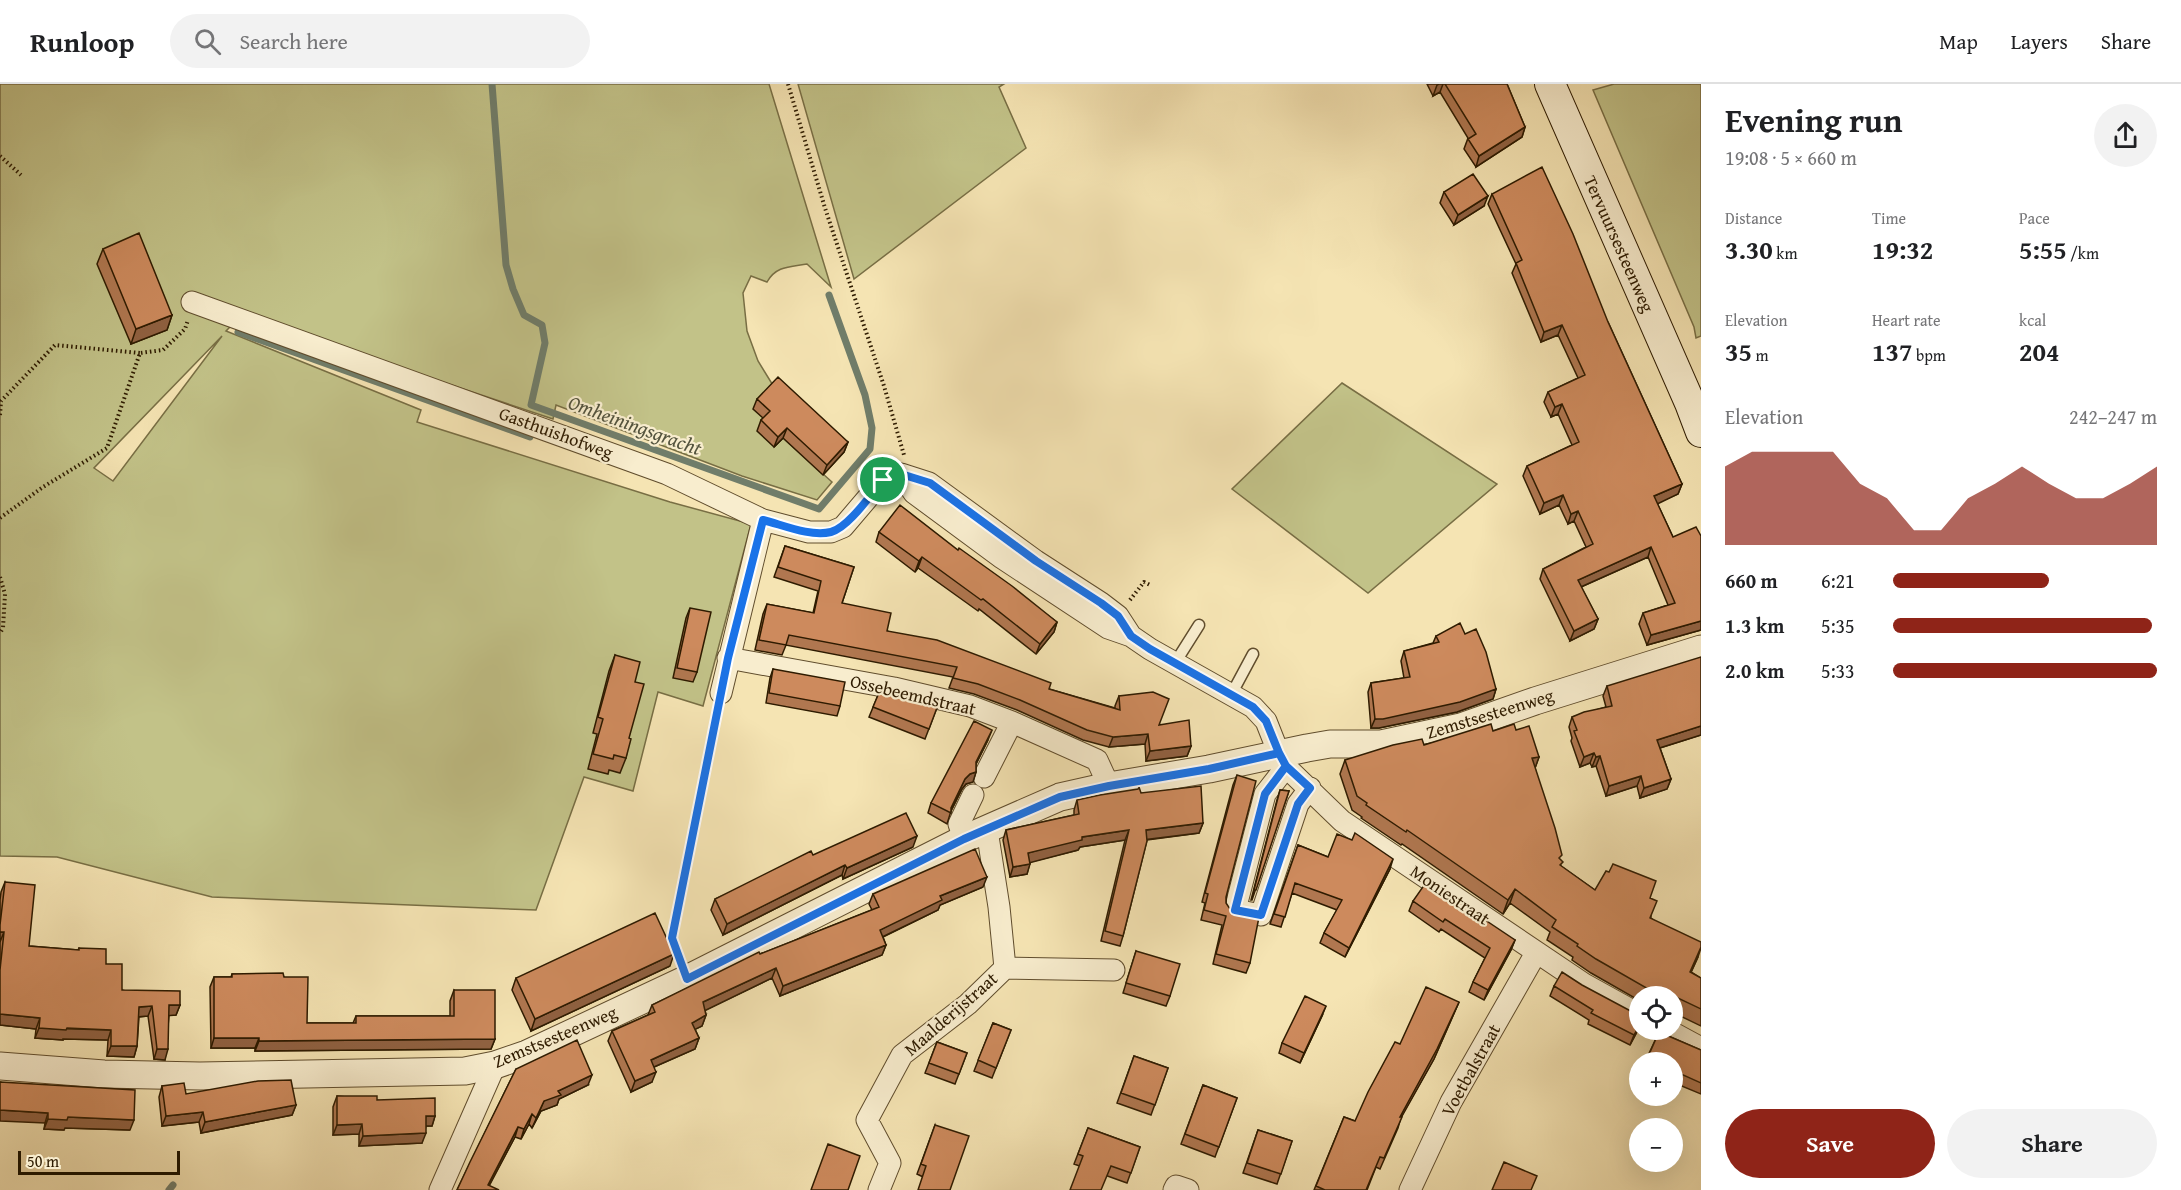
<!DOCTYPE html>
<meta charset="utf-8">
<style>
:root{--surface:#fff;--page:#f2f2f2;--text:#202124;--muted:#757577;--line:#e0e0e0;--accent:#8f2418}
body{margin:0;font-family:"Gentium Book Plus",serif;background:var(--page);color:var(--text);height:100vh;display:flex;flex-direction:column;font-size:22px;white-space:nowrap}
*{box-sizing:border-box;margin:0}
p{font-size:20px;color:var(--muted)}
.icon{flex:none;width:33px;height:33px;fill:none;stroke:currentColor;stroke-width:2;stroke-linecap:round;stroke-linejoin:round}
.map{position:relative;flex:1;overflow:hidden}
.panel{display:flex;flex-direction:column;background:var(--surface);width:480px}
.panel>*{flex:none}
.tools{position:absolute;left:1629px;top:902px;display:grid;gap:12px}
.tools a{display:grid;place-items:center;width:54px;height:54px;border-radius:50%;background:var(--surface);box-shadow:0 6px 24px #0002;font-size:30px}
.scale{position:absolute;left:18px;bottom:15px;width:162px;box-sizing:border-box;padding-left:6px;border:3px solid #2e1b00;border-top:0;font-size:16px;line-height:21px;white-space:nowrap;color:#2e1b00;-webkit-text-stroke:4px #f8edce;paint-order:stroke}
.pin{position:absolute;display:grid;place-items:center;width:51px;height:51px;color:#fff;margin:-26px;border:3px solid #fff;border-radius:50%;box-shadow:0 2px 6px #0007}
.round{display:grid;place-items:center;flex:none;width:63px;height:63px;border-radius:32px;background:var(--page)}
.head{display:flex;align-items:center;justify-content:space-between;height:102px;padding:0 24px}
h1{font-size:33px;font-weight:800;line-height:45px}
.metrics{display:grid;grid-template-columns:repeat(3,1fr);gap:9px;height:102px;padding:6px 24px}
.metrics div{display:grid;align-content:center}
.metrics b{font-size:26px;font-weight:800}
.metrics small{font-size:16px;font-weight:400}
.metrics p{font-size:16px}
.chart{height:168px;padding:12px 24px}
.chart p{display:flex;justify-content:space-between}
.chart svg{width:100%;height:108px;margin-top:6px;fill:var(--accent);opacity:.7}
.primary-button{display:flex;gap:12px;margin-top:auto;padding:12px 24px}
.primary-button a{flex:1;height:69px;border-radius:36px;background:var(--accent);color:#fff;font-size:24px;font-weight:800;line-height:69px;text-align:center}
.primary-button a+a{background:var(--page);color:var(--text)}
ul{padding:0 24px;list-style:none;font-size:20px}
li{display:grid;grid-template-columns:96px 72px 1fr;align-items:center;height:45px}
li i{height:15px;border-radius:8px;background:var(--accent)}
header{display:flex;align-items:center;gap:36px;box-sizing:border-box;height:84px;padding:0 30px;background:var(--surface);border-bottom:2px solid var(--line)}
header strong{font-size:28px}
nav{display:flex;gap:33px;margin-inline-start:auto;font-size:21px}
.search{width:420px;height:54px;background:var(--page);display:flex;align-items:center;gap:15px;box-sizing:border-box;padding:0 21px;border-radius:33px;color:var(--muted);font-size:22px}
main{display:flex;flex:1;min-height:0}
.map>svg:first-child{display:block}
</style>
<header>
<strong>Runloop</strong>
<div class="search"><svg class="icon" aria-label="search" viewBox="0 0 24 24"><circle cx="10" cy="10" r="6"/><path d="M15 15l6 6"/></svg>Search here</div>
<nav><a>Map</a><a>Layers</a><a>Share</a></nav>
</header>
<main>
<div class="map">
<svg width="1701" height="1106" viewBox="0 0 1701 1106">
<rect width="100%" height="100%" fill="#f5e4b3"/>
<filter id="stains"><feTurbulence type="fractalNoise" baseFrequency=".00333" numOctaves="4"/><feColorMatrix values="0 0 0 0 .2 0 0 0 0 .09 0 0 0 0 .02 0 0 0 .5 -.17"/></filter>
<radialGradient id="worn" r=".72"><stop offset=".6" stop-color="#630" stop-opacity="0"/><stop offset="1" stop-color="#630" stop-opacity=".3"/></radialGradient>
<path fill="#c2c288" stroke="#786e44" stroke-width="1.5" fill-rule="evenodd" d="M0,0H769L831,203L807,180C789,183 776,182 767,198L751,192L743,209L747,247L758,277L774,303L766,337L774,363L783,354L832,398L817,416L742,392L556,321L553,335L242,231L226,247L421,326L417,338L670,418L751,440L703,622L658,608L633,707L584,693L536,826L212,813L57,773L0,772ZM222,252L113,397L94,384Z
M798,0H1004L999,3L1026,64L854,195Z
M1614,0H1701V252L1696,254L1694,243L1593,6Z
M1342,299L1497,400L1368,509L1232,405Z"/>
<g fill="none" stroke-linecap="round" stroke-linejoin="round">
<path stroke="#707d6a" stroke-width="7" d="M492,0L506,181L513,205L524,231L542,241L545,259L531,321L819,425L870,365L872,344L865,311L829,211
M238,248L530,353
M169,1106L173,1101"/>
<defs>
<path id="service" d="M1175,579L1199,541
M1231,611L1253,570"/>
<path id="minor" d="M192,218L667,390L763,436L809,448H831L843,443L883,396L901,390L929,399L1036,477L1101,519L1118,532L1131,552
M901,390L914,409L1002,474L1108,544L1131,552L1150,565L1253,623L1266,637L1279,670L1286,683L1342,737L1584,900L1640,931
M728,574L894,604L970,622L1012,638L1097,676L1109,702
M721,609L763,436
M1286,683L1265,710L1235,826L1261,831L1298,720L1310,704
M984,693L1012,638
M964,755L959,740L973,711
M1005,884L1114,886
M1666,945L1701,964
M440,1106L495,981
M879,1106L890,1079L867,1036L902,971L968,920L1005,884L999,823L987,746
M1174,1106L1176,1102L1188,1106
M1410,1106L1451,1018L1536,869"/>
<path id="tertiary" d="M0,982L104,990L200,992L465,987L495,981L527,970L687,895L964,755L1060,713L1109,702L1209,685L1307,664L1330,660H1381L1461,643L1535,617L1701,565"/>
<path id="secondary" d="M1550,0L1690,319L1701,348"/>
</defs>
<use href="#service" stroke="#604d2d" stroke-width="13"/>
<use href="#minor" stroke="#604d2d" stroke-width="23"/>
<use href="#tertiary" stroke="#604d2d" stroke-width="29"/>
<use href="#secondary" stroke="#2e1b00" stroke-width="32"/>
<path stroke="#2e1b00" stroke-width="4" stroke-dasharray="1.5 3" stroke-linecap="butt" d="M788,0L825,124L884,302L904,371
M0,72L21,91
M0,331L1,317L55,261L140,269
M0,434L43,403L107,364L140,269L163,266L185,245L188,236
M0,493L5,510L3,544L0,549
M1130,516L1144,498L1150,501
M679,875L672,854L717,627"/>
<use href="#service" stroke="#f8edce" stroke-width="10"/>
<use href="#minor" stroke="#f8edce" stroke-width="21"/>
<use href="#tertiary" stroke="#f8edce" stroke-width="27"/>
<use href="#secondary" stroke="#f8edce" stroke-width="30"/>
</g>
<path fill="#b07750" stroke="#2e1b00" stroke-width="1.5" d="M1427,0H1507L1525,43L1522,53L1476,83L1464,65L1468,54L1440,8L1433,12Z
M1444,108L1484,122L1454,141L1440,119Z
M1492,110L1608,238L1682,400L1678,410L1657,419L1673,453L1701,452V546L1647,561L1639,540L1643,529L1668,521L1648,473L1581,503L1598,535L1594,545L1570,557L1540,495L1543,485L1586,463L1574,437L1568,440L1559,421L1540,430L1523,392L1527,382L1572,361L1558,330L1551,333L1544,318L1548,308L1578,294L1558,251L1541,258L1512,189L1516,180L1488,120Z
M103,165L172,231L167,246L131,260L97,180Z
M757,315L848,358L844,368L823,391L783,354L774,363L757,347L761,336L763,334L753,325Z
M879,448L958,466L1057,538L1054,548L1036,570L979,525L978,527L918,484L915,488L876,458Z
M785,462L854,483L842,519L887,547L1049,605L1115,624V622L1119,612L1191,662L1187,672L1146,677L1145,660L1109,663L1083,656L1017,626L974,610L949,604L953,593L786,561L782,571L755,566L763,530L767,520L813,529L818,507L774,493Z
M690,524L697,588L693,598L673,594L686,534Z
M1436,552L1496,605L1493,615L1457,628L1379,644H1371L1368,608L1371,599L1404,594L1401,577L1404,567L1433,559Z
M615,571L635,598L629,654L626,674L620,689L609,686L608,690L588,685L597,650L593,649L609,587Z
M773,585L840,622L837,632L766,619L770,594Z
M1607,602L1701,651L1660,664L1671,695L1667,705L1640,714L1637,702L1606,712L1596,682L1592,683L1590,679L1580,683L1571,657L1572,654L1569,643L1572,633L1606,623L1603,612Z
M881,604L938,621L925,655L869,633Z
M1516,646L1539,673L1535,684L1561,782L1595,806L1650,814L1651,834L1698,873L1691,888L1701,894V942L1672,928V912H1640V917L1591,889L1572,876L1573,873L1547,856L1550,848L1510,819L1503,830L1402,760L1401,761L1361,734L1362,733L1352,726L1340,690L1345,676L1493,647Z
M988,656L976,680V688L973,698L966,700L962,705L951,727L947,740L928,729L931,719Z
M1237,691L1226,819L1250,879L1246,889L1213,880L1222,841L1201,836L1205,819L1202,818L1233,701Z
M1280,706L1289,707L1252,816H1251L1277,716Z
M1141,709L1203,739L1199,749L1147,756L1123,852L1120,862L1101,857L1125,756L1080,763L1078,766L1030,778L1027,790L1010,793L1003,756L1006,746L1074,731V726L1077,716Z
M1298,761L1328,773L1390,785L1345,873L1320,859L1324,849L1337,826L1292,809L1281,843L1270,840Z
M913,763L843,795L842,791L723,851L711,826L715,815L813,771Z
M5,798L29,862L78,866L79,864L106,880L122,906L180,921L176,931H169L165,976L154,975L148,932L139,933L137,962L134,973L107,972L108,956L63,955V956L35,954L36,945L0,941V816L1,808Z
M983,803L940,821L938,826L883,853L886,861L882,871L780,912L772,894L705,926L706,931L702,942L695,945L699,954L695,965L654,983L652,998L631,1008L608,957L612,947L648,931L652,921L760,870L872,826L869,820L873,810Z
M1413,817L1515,856L1511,866L1484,916L1469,908L1473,898L1485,874L1441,845L1439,848L1409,827Z
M1136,867L1170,912L1166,922L1123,909Z
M670,882L531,947L512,906L516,894Z
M232,890L284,893L307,939H353L356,932H450V917L454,906L495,955L491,965L255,967V964H211L210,903L214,893H231Z
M1554,902L1640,942L1630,961L1588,940L1589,936L1550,912Z
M1459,918L1434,975L1401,1033L1398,1044L1380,1085L1376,1083L1367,1106H1314L1344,1033L1355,1037Z
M1322,932L1300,979L1279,969L1282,959Z
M993,939L1011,946L992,994L974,987Z
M1659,948L1701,966V1010L1672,998V978H1645Z
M937,958L967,969L955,1000L925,989Z
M1134,972L1168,984L1151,1031L1117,1019Z
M516,985L588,1001L559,1015L557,1021L541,1027L532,1044L529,1040L521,1055L515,1053L489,1101L457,1106Z
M0,998L130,1046L65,1044L64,1046L44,1045L45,1039Z
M1203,1001L1237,1014L1215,1073L1181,1060Z
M162,1002L186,1010L296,1021L292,1031L201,1049L199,1038L162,1042L159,1013Z
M337,1012L377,1016L435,1032L432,1042H426L422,1059L359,1062V1050L333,1051V1023Z
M935,1041L950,1106L917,1090Z
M1088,1044L1140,1063L1127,1099L1074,1080Z
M1258,1046L1292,1057L1277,1100L1243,1089Z"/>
<path fill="#906141" stroke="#2e1b00" stroke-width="1.5" d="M1439,0H1443L1440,8L1433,12L1437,1Z
M1525,43L1522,53L1476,83L1479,72Z
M1488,112L1484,122L1454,141L1458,131Z
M172,231L167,246L131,260L136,245Z
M1562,241L1558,251L1541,258L1544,248Z
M1562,320L1558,330L1551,333L1555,323Z
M787,344L783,354L774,363L778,353Z
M848,358L844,368L823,391L827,381Z
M1682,400L1678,410L1651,423L1654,412Z
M1563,411L1559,421L1540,430L1544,419Z
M1578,427L1574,437L1568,440L1571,430Z
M1651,463L1648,473L1574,506L1578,496Z
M922,473L918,484L915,488L919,477Z
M1598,535L1594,545L1570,557L1574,547Z
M1701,537V546L1647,561L1651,551Z
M1057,538L1054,548L1036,570L1040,560Z
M1496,605L1493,615L1457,628L1379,644H1371L1375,635Z
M1701,642V651L1653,666L1657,656Z
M992,646L988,656L972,688L976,678Z
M1148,650L1145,660L1109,663L1113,653Z
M1191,662L1187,672L1146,677L1150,667Z
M1594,669L1590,679L1580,683L1584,673Z
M1600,672L1596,682L1592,683L1596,673Z
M1539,673L1534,687L1532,674Z
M976,688L973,698L966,700L962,705L950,729L951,724L965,695L970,690Z
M1641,692L1637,702L1606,712L1609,702Z
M1671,695L1667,705L1640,714L1644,704Z
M1203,739L1199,749L1142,756L1146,746Z
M1129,746L1125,756L1080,763L1078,766L1025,780L1028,769L1082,753Z
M917,752L913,763L843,795L847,784Z
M1393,775L1390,785L1345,873L1349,864Z
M1030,780L1027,790L1010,793L1013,783Z
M845,781L842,791L723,851L727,840Z
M987,793L983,803L940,821L938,826L876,856L880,846L940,812Z
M1515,805L1510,819L1503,830L1508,816Z
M0,848H4L0,858Z
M1515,856L1511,866L1484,916L1488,906Z
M886,861L882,871L780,912L783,902Z
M1701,864L1698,873L1685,902L1690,888Z
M674,870L670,882L531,947L535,935Z
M776,884L772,894L700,929L703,918Z
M1459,918L1434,975L1396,1043L1400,1033Z
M169,921H180L176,931L165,932Z
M152,922L148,932L136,933L139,923Z
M1326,922L1322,932L1300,979L1304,969Z
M0,930L40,934L36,945L0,941Z
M706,931L702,942L688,949L692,939Z
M1640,940V942L1630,961L1634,951Z
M39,944L111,946L108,956L63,955V956L35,954Z
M214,954H259L255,964H211Z
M699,954L695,965L647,986L651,976Z
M495,955L491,965L255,967L259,957Z
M111,962H137L134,973L107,972Z
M157,965H168L165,976L154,975Z
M656,988L652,998L631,1008L635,997Z
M592,991L588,1001L559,1015L557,1021L541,1027L532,1044L544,1017L558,1007Z
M296,1021L292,1031L201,1049L205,1038Z
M0,1026L48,1029L45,1039L0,1037Z
M203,1028L199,1038L162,1042L166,1032Z
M532,1030L529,1040L521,1055L524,1045Z
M426,1032H435L432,1042H422Z
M68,1033L134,1036L130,1046L65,1044L64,1046L44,1045L48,1035Z
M362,1040L359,1050L333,1051L337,1041Z
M518,1043L515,1053L487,1106L488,1101Z
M426,1049L422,1059L359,1062L363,1052Z"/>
<path fill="#cd8a5d" stroke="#2e1b00" stroke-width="1.5" d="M1445,0H1507L1525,43L1479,72L1468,55L1476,50Z
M1542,83L1573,150L1608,238L1682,400L1654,412L1673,453L1696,443L1701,452V537L1651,551L1643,529L1675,519L1651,463L1578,496L1598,535L1574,547L1543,485L1593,460L1578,427L1571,430L1563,411L1544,419L1527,382L1579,358L1562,320L1555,323L1548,308L1585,291L1562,241L1544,248L1516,179L1522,176L1492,110Z
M1473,90L1488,112L1458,131L1444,108Z
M139,149L172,231L136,245L103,165Z
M778,293L848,358L827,381L787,344L778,353L761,336L770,327L757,315Z
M900,421L958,466L959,464L1012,502L1057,538L1040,560L983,515L981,516L922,473L919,477L879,448Z
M785,462L854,483L842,519L891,529L887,547L937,556L1051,599L1049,605L1120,626L1119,612L1153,608L1169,615L1159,641L1189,636L1191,662L1150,667L1148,650L1113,653L1087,646L1020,616L978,600L953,594L957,583L789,551L786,561L759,556L767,520L814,529L821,497L778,483Z
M690,524L711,528L697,588L677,584Z
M1460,539L1465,550L1476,545L1486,568L1496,605L1460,618L1383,635H1375L1371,599L1410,593L1404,567L1439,558L1436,552Z
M615,571L640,578L635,598L644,600L629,654L631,655L626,674L614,671L613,675L593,670L603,635L598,633Z
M1701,573V642L1657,656L1671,695L1644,704L1641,692L1609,702L1600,672L1596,673L1594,669L1584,673L1574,647L1577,646L1572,633L1584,628L1612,622L1607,602Z
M773,585L845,598L840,622L769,609Z
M881,604L905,609L938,621L929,645L873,623Z
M974,637L992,646L976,678V688L970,690L965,695L951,724V729L931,719Z
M1491,640L1493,647L1514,640L1516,646L1529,642L1539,673L1532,674L1555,744L1562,771L1559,774L1563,778L1560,781L1595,806L1606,787L1609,788L1613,780L1656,797L1650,814L1657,817L1650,834L1701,858V863L1690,888L1701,894V925L1657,904L1655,909L1596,875L1577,862L1578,860L1552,843L1556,836L1515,805L1508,816L1407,746L1406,748L1366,721L1367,719L1357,712L1345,676L1393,661L1422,655L1424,661Z
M1237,691L1256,697L1226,813V819L1230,825L1236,829L1259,833L1250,879L1216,870L1226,832L1204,826L1208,810L1205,809Z
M1201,702L1203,739L1146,746L1147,757L1123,852L1105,847L1129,746L1082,753V756L1028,769L1030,780L1013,783L1006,746L1079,730L1077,716L1100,711L1138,705L1139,703L1141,709Z
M1280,706L1289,707L1256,806H1254Z
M906,729L917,752L847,784L845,781L727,840L715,815L811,767L813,771Z
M1355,749L1393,775L1349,864L1324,849L1342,816L1295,799L1285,833L1274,830L1298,761L1328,773L1337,750L1352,756Z
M975,765L987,793L940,812L942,816L880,846L886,861L783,902L776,884L703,918L706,931L692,939L699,954L651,976L656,988L635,997L612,947L655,928L652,921L759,868L760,870L879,823L873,810Z
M1427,797L1515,856L1488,906L1473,898L1490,864L1445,835L1443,838L1413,817Z
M5,798L35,801L29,862L79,866V864L106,865V880H122V906L180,907V921H169L168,965H157L152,922L139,923L137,962H111V946L67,944L66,946L39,944L40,934L0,930V886L4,848H0V841Z
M655,829L674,870L535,935L516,894Z
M1136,867L1180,880L1170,912L1126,899Z
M1562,888L1582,901L1640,932V940L1634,951L1591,929L1593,926L1554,902Z
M283,889L284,893H308L307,939H356V932H454V906H495V955L259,957V954H214V893H232V890Z
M1426,903L1459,918L1437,965L1400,1033H1402L1384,1074L1380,1073L1366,1106H1325L1316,1102L1344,1033L1355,1037L1368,1008L1395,958L1400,960Z
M1305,912L1326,922L1304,969L1282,959Z
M993,939L1011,946L996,984L978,976Z
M1659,948L1701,966V999L1672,986V978H1654L1647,975Z
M577,956L592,991L558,1007L561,1011L544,1017L536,1034L532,1030L524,1045L518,1043L488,1101L499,1106H457L470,1078L516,985Z
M937,958L967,969L959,990L929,979Z
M1134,972L1168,984L1155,1021L1121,1009Z
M291,996L296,1021L205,1038L203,1028L166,1032L162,1002L184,999L186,1010L258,997Z
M0,998L135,1006L134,1036L68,1033L67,1036L48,1035V1029L0,1026Z
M1203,1001L1237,1014L1219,1063L1185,1050Z
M337,1012H377V1016L435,1014V1032H426V1049L363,1052L362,1040L337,1041Z
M935,1041L969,1052L950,1106H918L926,1082L921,1080Z
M1088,1044L1140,1063L1131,1089L1111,1082L1101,1106H1070L1083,1072L1078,1070Z
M1258,1046L1292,1057L1281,1090L1247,1079Z
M828,1060L860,1072L848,1106H811Z
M1504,1078L1537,1092L1531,1106H1492Z"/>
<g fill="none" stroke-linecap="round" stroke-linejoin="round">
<defs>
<path id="route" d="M883,396C871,410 848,444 831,448C810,453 783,441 763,436L728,574L672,854L687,895L964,755L1060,713L1109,702L1209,685L1279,669L1286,682L1265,710L1235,826L1261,831L1298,720L1310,704L1286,682L1279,669L1266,637L1253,623L1150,565L1131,552L1118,532L1101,519L1036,477L930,399L901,390L883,396"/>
</defs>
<use href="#route" stroke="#fff" stroke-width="12"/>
<use href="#route" stroke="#1a73e8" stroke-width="8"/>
</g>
<g text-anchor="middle" stroke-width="4.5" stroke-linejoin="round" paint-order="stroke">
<g font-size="18" fill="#2e1b00" stroke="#f8edce">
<text transform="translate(1619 160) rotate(66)" y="6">Tervuursesteenweg</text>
<text transform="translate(556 349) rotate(20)" y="6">Gasthuishofweg</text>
<text transform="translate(913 611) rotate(13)" y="6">Ossebeemdstraat</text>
<text transform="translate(1490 630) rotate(-17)" y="6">Zemstsesteenweg</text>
<text transform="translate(1450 811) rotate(34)" y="6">Moniestraat</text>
<text transform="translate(951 930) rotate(-41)" y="6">Maalderijstraat</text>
<text transform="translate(555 953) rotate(-23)" y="6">Zemstsesteenweg</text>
<text transform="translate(1471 986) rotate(-61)" y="6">Voetbalstraat</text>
</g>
<g font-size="20" font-style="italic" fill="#54543e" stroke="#f8edce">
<text transform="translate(635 341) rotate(20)" y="7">Omheiningsgracht</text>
</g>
</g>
<rect width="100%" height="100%" filter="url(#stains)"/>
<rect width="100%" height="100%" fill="url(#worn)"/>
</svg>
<div class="tools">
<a><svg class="icon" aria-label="locate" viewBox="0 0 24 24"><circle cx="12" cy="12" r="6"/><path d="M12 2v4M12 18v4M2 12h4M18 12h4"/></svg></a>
<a>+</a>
<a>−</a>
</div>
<div class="scale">50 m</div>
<div class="pin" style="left:883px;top:396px;background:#1e9e55"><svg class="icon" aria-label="arrive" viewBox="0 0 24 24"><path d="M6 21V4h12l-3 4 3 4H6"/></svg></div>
</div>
<section class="panel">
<div class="head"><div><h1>Evening run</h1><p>19:08 · 5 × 660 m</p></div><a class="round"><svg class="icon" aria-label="share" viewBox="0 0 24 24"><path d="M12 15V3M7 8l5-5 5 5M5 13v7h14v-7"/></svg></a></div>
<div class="metrics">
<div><p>Distance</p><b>3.30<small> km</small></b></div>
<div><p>Time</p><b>19:32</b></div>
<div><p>Pace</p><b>5:55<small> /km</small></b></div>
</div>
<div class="metrics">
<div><p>Elevation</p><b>35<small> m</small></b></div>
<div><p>Heart rate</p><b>137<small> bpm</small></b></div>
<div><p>kcal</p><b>204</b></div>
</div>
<div class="chart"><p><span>Elevation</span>242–247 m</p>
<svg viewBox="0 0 160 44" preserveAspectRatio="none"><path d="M0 44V12L10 6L20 6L30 6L40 6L50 19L60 25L70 38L80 38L90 25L100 19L110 12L120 19L130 25L140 25L150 19L160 12V44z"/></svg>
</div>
<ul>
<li><b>660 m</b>6:21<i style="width:59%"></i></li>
<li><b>1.3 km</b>5:35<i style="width:98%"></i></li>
<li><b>2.0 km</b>5:33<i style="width:100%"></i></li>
</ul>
<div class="primary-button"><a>Save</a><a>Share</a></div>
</section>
</main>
